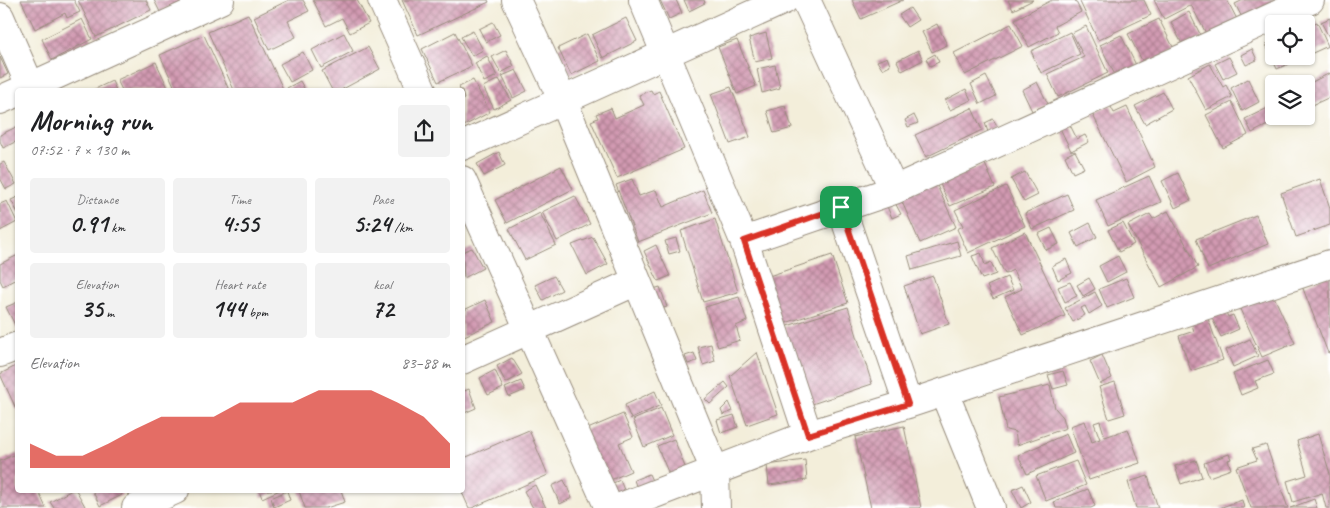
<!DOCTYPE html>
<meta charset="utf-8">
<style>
:root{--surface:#fff;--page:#f2f2f2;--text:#202124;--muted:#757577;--accent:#d93025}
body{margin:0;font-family:Caveat,sans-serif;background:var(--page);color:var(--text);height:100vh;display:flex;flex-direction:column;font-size:19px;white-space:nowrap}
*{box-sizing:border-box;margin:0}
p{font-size:16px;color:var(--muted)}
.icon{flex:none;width:28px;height:28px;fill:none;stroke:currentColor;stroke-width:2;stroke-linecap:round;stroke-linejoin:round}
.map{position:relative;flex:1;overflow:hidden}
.side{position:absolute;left:15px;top:88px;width:450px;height:405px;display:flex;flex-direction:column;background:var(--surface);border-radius:5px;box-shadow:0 1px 4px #0004}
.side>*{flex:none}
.controls{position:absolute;left:1265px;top:15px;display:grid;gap:10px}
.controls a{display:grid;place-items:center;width:50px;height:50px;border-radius:5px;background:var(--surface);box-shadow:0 1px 4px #0004;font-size:25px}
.pin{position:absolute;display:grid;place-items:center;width:42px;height:42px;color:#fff;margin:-21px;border-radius:10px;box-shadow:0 2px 8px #0006}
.round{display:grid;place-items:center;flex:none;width:52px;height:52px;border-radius:5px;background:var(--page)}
.summary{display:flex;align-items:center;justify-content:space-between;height:85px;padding:0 15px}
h1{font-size:28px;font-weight:600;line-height:38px}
.figures{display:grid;grid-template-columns:repeat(3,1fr);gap:8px;height:85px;padding:5px 15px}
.figures div{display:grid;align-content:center;border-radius:5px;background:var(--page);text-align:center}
.figures b{font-size:25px;font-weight:600}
.figures small{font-size:14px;font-weight:400}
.figures p{font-size:14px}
.chart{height:140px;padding:10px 15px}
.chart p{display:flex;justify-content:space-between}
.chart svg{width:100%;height:90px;margin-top:5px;fill:var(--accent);opacity:.7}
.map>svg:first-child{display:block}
</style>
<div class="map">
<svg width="1330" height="508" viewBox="0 0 1330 508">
<defs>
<pattern id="building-cross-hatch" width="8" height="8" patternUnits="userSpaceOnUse" patternTransform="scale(1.25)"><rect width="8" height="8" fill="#d29ab2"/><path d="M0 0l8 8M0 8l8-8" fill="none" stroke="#ac7e90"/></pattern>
</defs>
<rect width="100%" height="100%" fill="#fff"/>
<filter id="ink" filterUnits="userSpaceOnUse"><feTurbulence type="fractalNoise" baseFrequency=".02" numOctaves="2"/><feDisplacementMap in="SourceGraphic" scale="10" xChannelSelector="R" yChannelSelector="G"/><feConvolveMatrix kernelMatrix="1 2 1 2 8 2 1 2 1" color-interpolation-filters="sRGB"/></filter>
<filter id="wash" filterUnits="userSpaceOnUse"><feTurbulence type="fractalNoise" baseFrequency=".0096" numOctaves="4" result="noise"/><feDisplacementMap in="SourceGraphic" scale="20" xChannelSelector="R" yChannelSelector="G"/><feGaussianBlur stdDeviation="1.12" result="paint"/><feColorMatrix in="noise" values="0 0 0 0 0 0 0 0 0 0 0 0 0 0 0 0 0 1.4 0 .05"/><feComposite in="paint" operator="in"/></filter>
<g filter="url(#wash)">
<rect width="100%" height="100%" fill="#f3eeda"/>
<g id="blocks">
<path fill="url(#building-cross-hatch)" d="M21,0H74L80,12L67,18L65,13L35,29Z
M78,0H146L151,10L96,37Z
M154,0H185L160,12Z
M289,0H303L309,11L288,21L296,37L269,50L254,17Z
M313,0H357L369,23L350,33L342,18L326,26Z
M402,0H488L489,2L418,35Z
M660,0H676L682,13L669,19Z
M684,0H704L705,3L689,11Z
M852,0H903L861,19Z
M1008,0H1033L1013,10Z
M1052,0H1075L1081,12L1055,26L1058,32L1029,47L1015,19Z
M1084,0H1144L1151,15L1098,40L1080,2Z
M1154,0H1227L1238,21L1208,37L1191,5L1164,19Z
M1243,0H1290L1245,23L1235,4Z
M910,8L918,20L907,27L899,15Z
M1189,12L1202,38L1184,48L1171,22Z
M248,14L283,89L280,90H234L208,32Z
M626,18L637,41L603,58L592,35Z
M1330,18V39L1321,22Z
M82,19L92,39L52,60L42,39Z
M1159,19L1175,51L1145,66L1128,34Z
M493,22L500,35L486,42L479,29Z
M1317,22L1328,46L1306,56V27Z
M937,24L947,45L932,52L922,32Z
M1011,24L1023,46L965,75L954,53Z
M1086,26L1108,73L1058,97L1047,74L1084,57L1072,33Z
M473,31L483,50L472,56L461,37Z
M455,32L472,66L438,82L422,49Z
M1070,32L1080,54L1041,73L1031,51Z
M344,33L353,51L321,68L312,50Z
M766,33L772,58L755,62L749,38Z
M587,34L600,61L571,75L558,48Z
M204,35L229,90H176L160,55Z
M1121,35L1138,69L1117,79L1100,45Z
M737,40L756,86L737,94L718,47Z
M1274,42V56H1306L1277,69L1266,45Z
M368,47L380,69L341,90H332L322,71Z
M1252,49L1257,60L1246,65L1241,55Z
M506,50L514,66L501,73L492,57Z
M918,50L923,60L902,71L897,61Z
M303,52L312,70L290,82L280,64Z
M935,54L939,62L930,66L926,59Z
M487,56L497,76L484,82L475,63Z
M0,57L8,74L0,78Z
M887,57L890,65L882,69L877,61Z
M1229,57L1237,72L1223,79L1215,64Z
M156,62L169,90H122L117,80Z
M1210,64L1223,87L1226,85L1232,97L1206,110L1188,76Z
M775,65L780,88L762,93L757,69Z
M516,70L527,91L513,98L502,76Z
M1330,73V97L1306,108V85Z
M986,76L996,96L980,104L971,84Z
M499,79L511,100L494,109L483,87Z
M1248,79L1259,102L1242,111L1231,88Z
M1283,79L1286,84H1275Z
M473,80L490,112L462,127V100L464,99L462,90H460L459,87Z
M112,81L116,90H93Z
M300,81L305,90H288L287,88Z
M1037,82L1048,104L1032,111L1022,90Z
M731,87L750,137L730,144L711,94Z
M966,89L971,100L950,110L945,100Z
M651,90L653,94L659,91L684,149L617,178L591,121L598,118L596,114L611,108L615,118L644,105L639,95Z
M1163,92L1172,109L1145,124L1135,106Z
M1232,102L1248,135L1223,148L1206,115Z
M1110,105L1114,113L1127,107L1155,167L1126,182L1092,113Z
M1274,105V116H1280L1281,118L1252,133L1245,119Z
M785,106L792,128L774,133L767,111Z
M972,108L982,130L926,157L915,135Z
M914,115L918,123L908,127L905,120Z
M993,119L998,127L988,132L985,123Z
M1068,121L1077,139L1085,135L1089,142L1071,151L1059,126Z
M18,126V146L15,142L3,148L0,141V135Z
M1075,151L1084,168L1073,173L1065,156Z
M499,152L505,165L484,176L477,164Z
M4,162L16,184L6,189L0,178V164Z
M985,164L995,187L950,206L940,184Z
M561,166L573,189L507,223L495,200Z
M1025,172L1038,195L1024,202L1011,179Z
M1178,173L1191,200L1175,208L1162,181Z
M1149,176L1161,202L1108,226L1096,200Z
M632,179L639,196L656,190L663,207L703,190L712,213L638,242L616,185Z
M934,179L956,227L920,243L899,195Z
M1320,179L1330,208V225L1296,237L1281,193Z
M1006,186L1025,226L968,253L957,229L963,226L955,210Z
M1067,194L1074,210L1032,229L1025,213Z
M575,196L590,224L557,241L542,212Z
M18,197V213L11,200Z
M893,199L901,214L892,218L885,202Z
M7,201L17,222L0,231V204Z
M1168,211L1198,267L1161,287L1128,225L1150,214L1153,219Z
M540,213L556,245L525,260L509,229Z
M1256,215L1268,244L1208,269L1196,239Z
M715,219L738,292L703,302L681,231Z
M1090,223L1097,237L1078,247L1071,233Z
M1123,223L1134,244L1119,252L1108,230Z
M1051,228L1059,244L1046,250L1038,234Z
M1025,232L1065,316L1023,335L1005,297L1022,289L1013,270L1005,274L992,248Z
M593,237L608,264L587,275L572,245Z
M676,238L680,251L669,254L665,241Z
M957,241L961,256L912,270L908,256Z
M656,245L670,276L658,281L644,251Z
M472,248L483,268L464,278L462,252Z
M981,253L985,265L991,262L996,274L982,279L972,256Z
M18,255V278L3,286L0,280V264Z
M832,255L848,303L779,325L763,278Z
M1118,256L1126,272L1107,282L1099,266Z
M1066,259L1072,273L1058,280L1052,266Z
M1330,275V352L1328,353L1302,286Z
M554,276L562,290L543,300L535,285Z
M933,276L949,324L920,334L904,286Z
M1007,277L1013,290L993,299L987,286Z
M1089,278L1095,289L1083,296L1077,285Z
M1126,278L1134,297L1107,308L1099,289Z
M1070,282L1077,296L1065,302L1058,287Z
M660,287L667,307L657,310L650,290Z
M1095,292L1102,306L1089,314L1085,306L1081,308L1085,315L1073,322L1065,308Z
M1272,292L1295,343L1262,357L1239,307Z
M739,297L747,321L736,326L740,340L718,347L705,307Z
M485,300L495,322L462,337V311Z
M18,302V331L6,307Z
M848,307L872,384L809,405L784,327Z
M1225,310L1228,317L1233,315L1239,329L1221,337L1211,316Z
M1207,316L1223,360L1191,371L1179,336L1194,331L1191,322Z
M1250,339L1258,356L1233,367L1226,350Z
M711,344L715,361L703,365L698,347Z
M757,352L778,414L747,425L730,376Z
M694,353L697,361L688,364L685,356Z
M1102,355L1112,378L1100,384L1090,361Z
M512,358L522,374L506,383L497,366Z
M1268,360L1274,374L1255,381L1258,388L1241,395L1233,374Z
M18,365V413L0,374Z
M495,370L503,388L488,395L480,378Z
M1063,371L1068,385L1053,389L1048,375Z
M521,381L525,390L509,397L505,388Z
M725,382L729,387L710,404L705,399Z
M1115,382L1125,414L1109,419L1099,387Z
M1050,385L1055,408L1063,417L1066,428L1017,445L1015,432L1006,430L999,397Z
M469,389L476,408L462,414V392Z
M655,391L661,405L631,419L625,405Z
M729,402L733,411L723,415L721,410Z
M661,408L672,435L644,447L633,420Z
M623,414L633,437L619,443L631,471L606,482L583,431Z
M734,415L738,427L721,433L717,420Z
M1085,421L1092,442L1100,439L1094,423L1100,421L1105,437L1128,429L1140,463L1089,480L1070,426Z
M904,426L921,508H871L855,437Z
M529,430L548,475L472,508H469L461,490H462V459Z
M1066,434L1074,453L1027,474L1018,455Z
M1318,434L1330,474V508H1326L1322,493L1293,502L1287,481L1307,475L1297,441Z
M674,439L687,472L671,479L657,446Z
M1266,445L1288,508H1251L1236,467L1257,460L1252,449Z
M18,453V490H38L46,508H0V461Z
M1229,454L1231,459L1228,460L1231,469L1209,477L1204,463Z
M805,460L807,480L769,485L767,465Z
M1196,460L1202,477L1181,484L1175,466Z
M1076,461L1086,485L1046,501L1036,476Z
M649,474L654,485L638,491L634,480Z
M1148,476L1158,508H1136L1128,482Z
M564,480L572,498L560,504L552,486Z
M620,480L626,495L611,501L606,486Z
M535,485L546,508H533L524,491Z
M1023,485L1031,502L1021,508L1012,490Z
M1088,489L1095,506L1091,508H1056L1054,502Z
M72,490H76L86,508H54L50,502Z
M92,490H120L122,495L100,506Z
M127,490H138L128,495Z
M259,490H280L262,498Z
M301,490H341L345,502L326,508H305L299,491Z
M287,491L290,500L274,507L271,498Z
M1314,499L1317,508H1290Z
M1242,500L1244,508H1219Z"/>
</g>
</g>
<g filter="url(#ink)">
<use href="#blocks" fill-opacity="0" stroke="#978c7c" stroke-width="1"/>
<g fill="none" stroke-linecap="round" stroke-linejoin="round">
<defs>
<path id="minor" d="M382,0L422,90
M516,0L563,101L715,471L716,508
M643,0L744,241L808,435
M806,0L894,190
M0,17L32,90
M23,90L220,0
M0,100L18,92
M462,146L784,0
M462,180L609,508
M841,207L908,404
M744,241L894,190L1310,0
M0,353L18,346
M462,360L637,281
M944,392L991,508
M136,508L175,490
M618,508L808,435L908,404L1330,264"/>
</defs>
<use href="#minor" stroke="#978c7c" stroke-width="30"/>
<use href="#minor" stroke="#fff" stroke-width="28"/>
</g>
</g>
<g fill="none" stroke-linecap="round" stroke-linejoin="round" filter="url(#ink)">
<defs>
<path id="route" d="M841,207L908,404L808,435L744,241Z"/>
</defs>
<use href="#route" stroke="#fff" stroke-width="10"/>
<use href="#route" stroke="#d93025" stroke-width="6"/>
</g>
</svg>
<div class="controls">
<a><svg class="icon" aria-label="locate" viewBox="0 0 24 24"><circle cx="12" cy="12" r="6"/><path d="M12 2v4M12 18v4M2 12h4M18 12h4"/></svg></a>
<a><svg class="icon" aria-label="layers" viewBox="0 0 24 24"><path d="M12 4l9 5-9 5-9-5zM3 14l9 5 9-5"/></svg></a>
</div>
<div class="pin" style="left:841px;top:207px;background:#1e9e55"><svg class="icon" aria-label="arrive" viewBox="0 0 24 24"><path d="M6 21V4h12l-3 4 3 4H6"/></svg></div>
<section class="side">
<div class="summary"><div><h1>Morning run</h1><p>07:52 · 7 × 130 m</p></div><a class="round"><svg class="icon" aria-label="share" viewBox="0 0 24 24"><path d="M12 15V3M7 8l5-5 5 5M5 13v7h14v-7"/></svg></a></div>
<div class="figures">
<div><p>Distance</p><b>0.91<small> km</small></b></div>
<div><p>Time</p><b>4:55</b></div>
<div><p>Pace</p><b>5:24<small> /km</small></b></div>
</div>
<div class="figures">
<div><p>Elevation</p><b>35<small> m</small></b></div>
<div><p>Heart rate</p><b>144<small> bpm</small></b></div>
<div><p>kcal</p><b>72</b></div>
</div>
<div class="chart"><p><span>Elevation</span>83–88 m</p>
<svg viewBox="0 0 160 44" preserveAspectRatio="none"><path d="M0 44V32L10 38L20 38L30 32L40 25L50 19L60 19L70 19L80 12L90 12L100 12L110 6L120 6L130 6L140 12L150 19L160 32V44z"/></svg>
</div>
</section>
</div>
